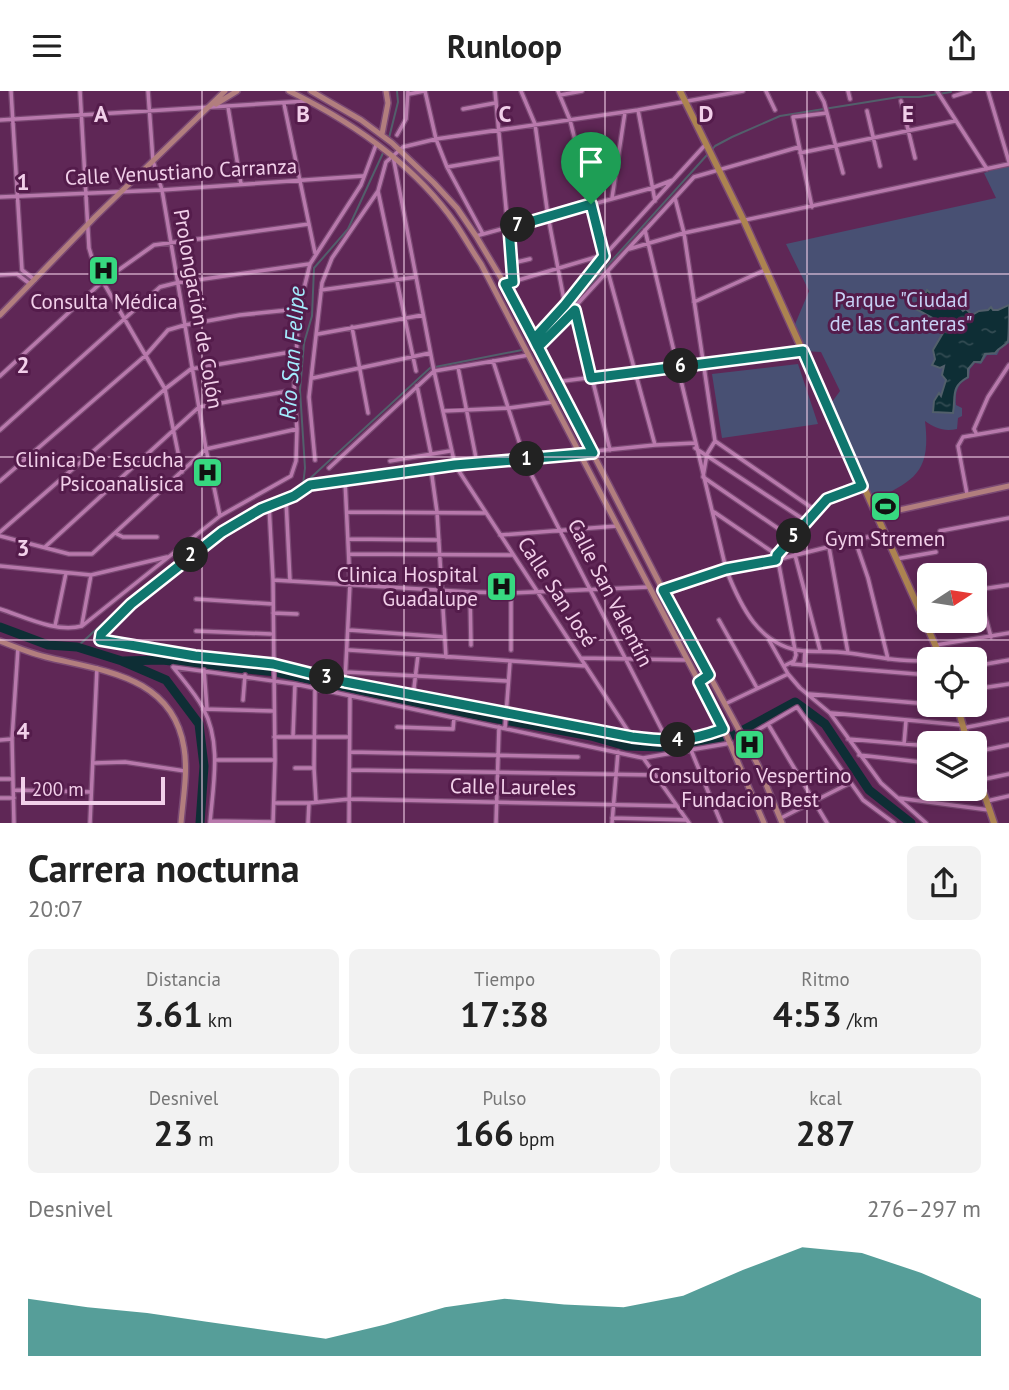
<!DOCTYPE html>
<html lang="es">
<meta charset="utf-8">
<style>
:root{--surface:#fff;--page:#f2f2f2;--text:#222;--muted:#767676;--accent:#0f766e}
body{margin:0;font-family:"PT Sans",sans-serif;background:var(--page);color:var(--text);height:100vh;display:flex;flex-direction:column;font-size:26px;white-space:nowrap}
*{box-sizing:border-box;margin:0}
p{font-size:23px;color:var(--muted)}
.icon{flex:none;width:38px;height:38px;fill:none;stroke:currentColor;stroke-width:2;stroke-linecap:round;stroke-linejoin:round}
.map{position:relative;height:732px;overflow:hidden}
.sheet{display:flex;flex-direction:column;background:var(--surface);flex:1}
.sheet>*{flex:none}
.needle{width:46px;rotate:78deg}
.controls{position:absolute;left:917px;top:472px;display:grid;gap:14px}
.controls a{display:grid;place-items:center;width:70px;height:70px;border-radius:10px;background:var(--surface);box-shadow:0 4px 10px #0003;font-size:35px}
.scale{position:absolute;left:21px;bottom:18px;width:144px;box-sizing:border-box;padding-left:7px;border:4px solid #f2d0ea;border-top:0;font-size:19px;line-height:24px;white-space:nowrap;color:#f2d0ea;-webkit-text-stroke:5px #541c4b;paint-order:stroke}
.pin{position:absolute;display:grid;place-items:center;width:60px;height:60px;color:#fff;margin:-72px -30px;border-radius:50% 50% 50% 0;rotate:-45deg;box-shadow:0 0 7px #0007}
.pin .icon{rotate:45deg}
.km{position:absolute;width:35px;height:35px;margin:-18px;border-radius:50%;background:#222;color:#fff;font-size:19px;line-height:35px;text-align:center}
.round{display:grid;place-items:center;flex:none;width:74px;height:74px;border-radius:10px;background:var(--page)}
.head{display:flex;align-items:center;justify-content:space-between;height:119px;padding:0 28px}
h1{font-size:38px;font-weight:600;line-height:52px}
.figures{display:grid;grid-template-columns:repeat(3,1fr);gap:10px;height:119px;padding:7px 28px}
.figures div{display:grid;align-content:center;border-radius:10px;background:var(--page);text-align:center}
.figures b{font-size:35px;font-weight:600}
.figures small{font-size:19px;font-weight:400}
.figures p{font-size:19px}
.chart{height:196px;padding:14px 28px}
.chart p{display:flex;justify-content:space-between}
.chart svg{width:100%;height:126px;margin-top:7px;fill:var(--accent);opacity:.7}
header{display:flex;justify-content:space-between;align-items:center;height:91px;padding:0 28px;background:var(--surface);font-size:32px;font-weight:600}
.map>svg:first-child{display:block}
</style>
<header><svg class="icon" aria-label="menu" viewBox="0 0 24 24"><path d="M4 6h16M4 12h16M4 18h16"/></svg>Runloop<svg class="icon" aria-label="share" viewBox="0 0 24 24"><path d="M12 15V3M7 8l5-5 5 5M5 13v7h14v-7"/></svg></header>
<div class="map">
<svg width="1009" height="732" viewBox="0 0 1009 732">
<defs>
<pattern id="water-ripples" width="26" height="14" patternUnits="userSpaceOnUse" patternTransform="scale(1.75)"><rect width="26" height="14" fill="#0e2e35"/><path d="M2 4q2-2 4 0t4 0M15 11q2-2 4 0t4 0" fill="none" stroke="#324b52"/></pattern>
</defs>
<rect width="100%" height="100%" fill="#5f2756"/>
<path fill="#485073" d="M1009,73V252L1000,258L997,264H987L981,273L975,272L970,278L969,287C957,293 955,300 956,314L962,317V325L958,327L957,338C944,341 935,337 925,330C931,380 916,389 874,409L832,311L840,300L821,261L803,260L793,238L809,200L786,153L996,107L984,82Z
M798,273L818,333L722,347L712,283Z"/>
<path fill="url(#water-ripples)" stroke="#525f6b" stroke-width="2" d="M927,199L947,217L952,213L958,214L963,220L966,218L972,224L979,220L988,219L991,216L993,219H998L1009,214C1009,223 1009,242 1008,250C1005,256 999,256 995,262L985,263L981,271H974L968,278V286C950,296 956,305 953,322L933,321L934,310L939,302L941,305L946,289L942,284L944,275L940,277L932,274L935,268L933,259L946,237L947,229H936L914,217L923,201L925,203Z"/>
<g fill="none" stroke-linecap="round" stroke-linejoin="round">
<path stroke="#525f6b" stroke-width="2" d="M389,47L398,11L397,0
M711,60L715,55L732,46L780,25L899,6H919L951,1
M532,253L541,248L707,64
M305,392L430,277L522,259
M77,556C127,510 179,464 236,427C257,413 283,409 303,394L305,377L300,299L304,252L312,225L314,177L348,138L383,62"/>
<path stroke="#0e2e35" stroke-width="9" d="M0,536L48,554L77,556L122,570L166,589L199,633L204,675L200,732
M122,570L162,569L276,581L460,621L591,645L626,655L662,656L721,650L731,645
M736,643L795,611L825,633L869,699L911,732"/>
<defs>
<path id="street" d="M11,0L22,179L35,189
M80,0L89,157L95,177L165,298L182,381
M148,0L153,70L162,99L206,358L220,425
M425,0L436,48L447,76L483,143
M495,0L513,191
M521,0L535,33L548,125L565,214
M558,0L570,29L604,165
M766,0L775,19
M818,0L824,11L843,82
M848,0L850,8
M937,0L987,78
M988,0L1009,71
M409,3L424,0
M560,4L582,0
M954,5L970,0
M901,10L915,67
M284,13L315,162
M228,16L241,93
M463,18L495,12
M638,19L655,110
M867,20L880,75
M0,29L307,10
M397,44L406,28L408,0
M800,62L955,30
M447,76L500,67
M378,100L416,280
M0,106L162,99L363,85
M612,107L625,21
M675,107L684,142L715,350
M812,116L793,26L827,22
M645,139L726,478C740,514 759,556 804,560C819,561 833,560 848,562C875,565 902,572 929,569
M476,145L652,97L673,89
M629,158L684,142L1009,73
M513,172L530,168
M608,181L655,354
M0,184L17,183L30,193
M505,193L603,164
M321,199L416,186
M694,211L765,179
M575,219L610,359
M352,236L368,322
M318,243L423,224
M534,248L565,214L604,165L706,53
M538,256L694,86L799,56
M493,270L527,375L667,649
M458,276L477,372
M0,285L103,190L154,154L309,133
M313,287L430,262
M555,291L801,260
M417,295L431,363
M443,320L509,317L553,311
M0,339L160,196L176,192L309,173
M976,342L974,338L988,306L1009,274
M715,350L707,363L703,386L792,447
M715,350L815,419
M695,352L655,354L455,374L314,393L294,405L261,417L222,441L131,513L103,540L99,547L104,551L130,556L273,573L413,605L632,646C671,651 687,651 723,638
M695,357L806,430
M315,369L309,306L322,192L332,167L378,100L386,71L393,65
M390,370L450,360
M329,377L434,280L529,264
M431,378L437,421L446,566
M345,389L350,493L345,591
M0,390L146,264L168,239L185,234L240,224L299,218
M967,403L958,355L963,346L1009,338
M286,408L290,490
M269,414L273,489L275,669L273,732
M347,421L485,422
M714,421L777,464
M940,440L1009,427
M0,441L165,298L191,278L297,260
M117,443L123,446H157
M500,444L617,435
M0,445L69,463H92L206,358L297,338
M348,448L439,449
M855,449L868,487L888,568
M45,456L199,316L294,299
M829,456L848,562
M349,463L513,464
M795,464L820,559
M896,468L936,461
M0,475L91,484L167,466
M273,489L470,501L511,502L649,496
M978,498L991,546
M663,499L726,478L776,469L884,442
M975,499L1009,494
M470,501L471,554
M511,502V559
M196,508L273,513
M917,509L929,507
M0,518C25,526 56,542 82,535L220,425L291,385L296,370L297,338L294,299L299,218L310,173L361,94L376,54
M273,522L297,523
M719,529L757,597
M82,533L91,484
M55,535L66,482
M349,539L444,546
M196,540L271,543
M769,549L788,583L800,597L830,622L881,692L926,732
M936,554L1009,542
M349,559L586,575
M581,567L687,569
M792,573L929,584
M804,574L805,560
M784,575L794,570L796,564L777,464L827,408L862,395
M975,575L1009,569
M173,576L295,593L643,667L731,652
M173,576C183,589 195,602 203,617C222,652 213,694 210,732
M204,579L207,618
M346,581L507,590
M315,598L314,677L316,711
M975,598L1009,593
M809,603L929,613
M413,605L418,564
M243,609L245,584
M725,613L788,583
M949,614L957,615
M203,618L273,620
M831,622L962,634
M768,633L827,732
M397,636L453,638L454,627
M505,637L510,571
M963,637L1009,628
M293,645L295,593
M274,646H349
M632,646L455,374L434,280L393,65L403,56L436,48L638,19L743,0
M744,647L797,616L863,709L894,732
M848,648L929,655
M0,649L12,648
M904,653L906,630
M691,659L721,732
M350,661L578,666
M975,661L1009,654
M859,664L929,672
M644,668L689,732
M216,669H275
M94,672L125,671L185,680
M295,677H314
M350,679L655,684
M0,688H13
M980,689L1009,683
M14,699L91,701
M0,707H14
M898,707L989,719
M987,710L1009,705
M274,712H309L350,708L676,715
M612,727L687,729
M781,727L850,692
M210,730L273,731
M14,732L12,648L18,557
M90,732L97,577
M308,732L309,712
M349,732L350,606
M496,732L499,636
M612,732L618,661"/>
<path id="secondary" d="M289,0C352,31 414,73 455,132C464,145 472,160 481,173L725,641L764,732
M311,0L361,29L392,52L434,92L457,117L476,145L513,207L663,499L758,674L782,732
M216,13L237,0
M382,43L388,12L386,0
M0,224L95,126L225,0
M876,424L1009,395
M0,550C15,556 30,562 46,566C103,580 173,585 184,657C188,681 183,707 181,732"/>
<path id="primary" d="M680,0L744,130L942,569
M957,614L968,653
M975,676L994,732"/>
</defs>
<use href="#street" stroke="#7a4973" stroke-width="6"/>
<use href="#secondary" stroke="#7a4973" stroke-width="8"/>
<use href="#primary" stroke="#7a4973" stroke-width="9"/>
<use href="#street" stroke="#b879ac" stroke-width="3.5"/>
<use href="#secondary" stroke="#b27e7e" stroke-width="5"/>
<use href="#primary" stroke="#ac8350" stroke-width="6"/>
</g>
<g fill="none" stroke-linecap="round" stroke-linejoin="round">
<defs>
<path id="route" d="M591,113L604,165L565,214L534,248L593,362L455,374L310,394L294,405L261,418L222,441L131,513L101,543L100,549L195,565L273,573L345,591L632,646C671,651 687,651 723,638L699,591L709,584L663,499L726,478L776,469L777,464L827,408L862,395L803,260L591,287L575,219L538,256L534,248L505,193L513,191L509,137L591,113"/>
</defs>
<use href="#route" stroke="#fff" stroke-width="14"/>
<use href="#route" stroke="#0f766e" stroke-width="9"/>
</g>
<path fill="none" stroke="#f2d0ea" stroke-width="2" stroke-opacity="0.55" d="M202,0V732M404,0V732M605,0V732M807,0V732M0,183H1009M0,366H1009M0,549H1009"/>
<defs>
<symbol id="hospital-square" viewBox="-11 -11 22 22"><rect x="-9" y="-9" width="18" height="18" rx="4" fill="#37d880" stroke="#541c4b"/><path d="M-5-5h3v3.5h4V-5h3V5h-3V1.5h-4V5h-3Z" fill="#111"/></symbol>
<symbol id="stadium-square" viewBox="-11 -11 22 22"><rect x="-9" y="-9" width="18" height="18" rx="4" fill="#37d880" stroke="#541c4b"/><path d="M0-5a6.5 5 0 1 0 0 10a6.5 5 0 1 0 0-10ZM-3.5-1.8h7v3.6h-7Z" fill="#111"/></symbol>
</defs>
<g fill-rule="evenodd">
<use href="#hospital-square" x="86" y="162" width="35" height="35"/>
<use href="#hospital-square" x="190" y="364" width="35" height="35"/>
<use href="#stadium-square" x="868" y="398" width="35" height="35"/>
<use href="#hospital-square" x="484" y="478" width="35" height="35"/>
<use href="#hospital-square" x="732" y="636" width="35" height="35"/>
</g>
<g text-anchor="middle" stroke-width="6" stroke-linejoin="round" paint-order="stroke">
<g font-size="21" fill="#f2d0ea" stroke="#541c4b">
<text transform="translate(181 81) rotate(-3)" y="7">Calle Venustiano Carranza</text>
<text transform="translate(198 218) rotate(80)" y="7">Prolongación de Colón</text>
<text transform="translate(557 501) rotate(57)" y="7">Calle San José</text>
<text transform="translate(610 502) rotate(63)" y="7">Calle San Valentín</text>
<text transform="translate(513 696) rotate(1)" y="7">Calle Laureles</text>
</g>
<g font-size="21" fill="#c7d0f4" stroke="#541c4b">
<text x="901" y="216">Parque "Ciudad<tspan x="901" dy="24">de las Canteras"</tspan></text>
</g>
<g font-size="21" fill="#f2d0ea" stroke="#541c4b">
<text x="104" y="218">Consulta Médica</text>
<text x="184" y="376" text-anchor="end">Clinica De Escucha<tspan x="184" dy="24">Psicoanalisica</tspan></text>
<text x="885" y="455">Gym Stremen</text>
<text x="478" y="491" text-anchor="end">Clinica Hospital<tspan x="478" dy="24">Guadalupe</tspan></text>
<text x="750" y="692">Consultorio Vespertino<tspan x="750" dy="24">Fundacion Best</tspan></text>
</g>
<g font-size="23" font-style="italic" fill="#a3ecfe" stroke="#541c4b">
<text transform="translate(292 262) rotate(-86)" y="8">Río San Felipe</text>
</g>
</g>
<g font-size="23" text-anchor="middle" font-weight="bold" fill="#f2d0ea" stroke="#541c4b" stroke-width="6" stroke-linejoin="round" paint-order="stroke">
<text x="101" y="31">A</text>
<text x="303" y="31">B</text>
<text x="505" y="31">C</text>
<text x="706" y="31">D</text>
<text x="908" y="31">E</text>
<text x="23" y="99">1</text>
<text x="23" y="282">2</text>
<text x="23" y="465">3</text>
<text x="23" y="648">4</text>
</g>
</svg>
<div class="controls">
<a><svg class="needle" viewBox="-14 -14 28 28"><path d="M0-13l5 13h-10z" fill="#e53935"/><path d="M0 13l5-13h-10z" fill="#767676"/></svg></a>
<a><svg class="icon" aria-label="locate" viewBox="0 0 24 24"><circle cx="12" cy="12" r="6"/><path d="M12 2v4M12 18v4M2 12h4M18 12h4"/></svg></a>
<a><svg class="icon" aria-label="layers" viewBox="0 0 24 24"><path d="M12 4l9 5-9 5-9-5zM3 14l9 5 9-5"/></svg></a>
</div>
<div class="scale">200 m</div>
<div class="pin" style="left:591px;top:113px;background:#1e9e55"><svg class="icon" aria-label="arrive" viewBox="0 0 24 24"><path d="M6 21V4h12l-3 4 3 4H6"/></svg></div>
<b class="km" style="left:527px;top:368px">1</b>
<b class="km" style="left:191px;top:464px">2</b>
<b class="km" style="left:327px;top:586px">3</b>
<b class="km" style="left:678px;top:649px">4</b>
<b class="km" style="left:794px;top:445px">5</b>
<b class="km" style="left:681px;top:275px">6</b>
<b class="km" style="left:518px;top:134px">7</b>
</div>
<section class="sheet">
<div class="head"><div><h1>Carrera nocturna</h1><p>20:07</p></div><a class="round"><svg class="icon" aria-label="share" viewBox="0 0 24 24"><path d="M12 15V3M7 8l5-5 5 5M5 13v7h14v-7"/></svg></a></div>
<div class="figures">
<div><p>Distancia</p><b>3.61<small> km</small></b></div>
<div><p>Tiempo</p><b>17:38</b></div>
<div><p>Ritmo</p><b>4:53<small> /km</small></b></div>
</div>
<div class="figures">
<div><p>Desnivel</p><b>23<small> m</small></b></div>
<div><p>Pulso</p><b>166<small> bpm</small></b></div>
<div><p>kcal</p><b>287</b></div>
</div>
<div class="chart"><p><span>Desnivel</span>276–297 m</p>
<svg viewBox="0 0 160 44" preserveAspectRatio="none"><path d="M0 44V24L10 27L20 29L30 32L40 35L50 38L60 33L70 27L80 24L90 26L100 27L110 23L120 14L130 6L140 8L150 15L160 24V44z"/></svg>
</div>
</section>
